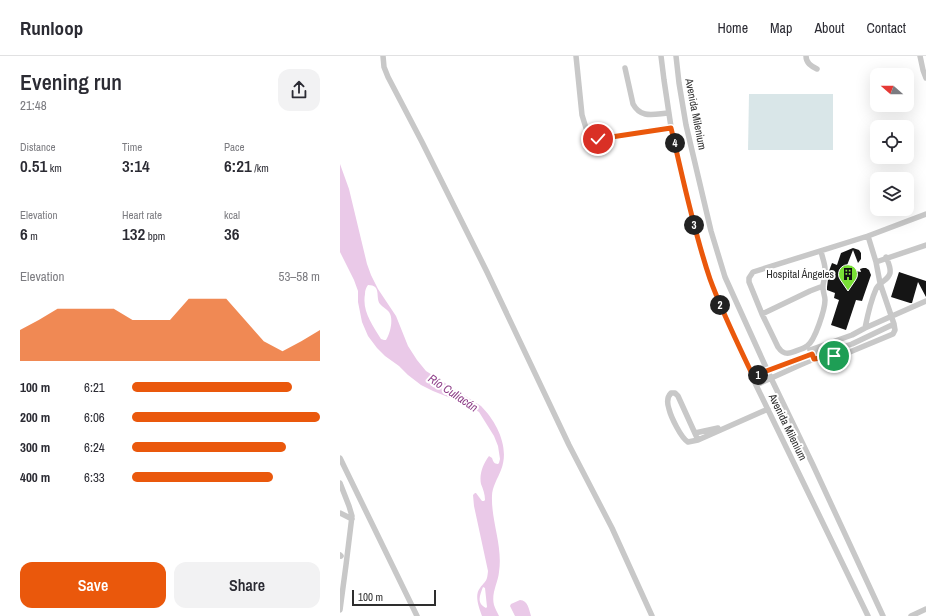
<!DOCTYPE html>
<meta charset="utf-8">
<style>
:root{--surface:#fff;--page:#f2f2f3;--text:#2b2b33;--muted:#7c7c81;--line:#e1e1e2;--accent:#ea580c}
body{margin:0;font-family:"Archivo Narrow",sans-serif;background:var(--page);color:var(--text);height:100vh;display:flex;flex-direction:column;font-size:15px;white-space:nowrap}
*{box-sizing:border-box;margin:0}
p{font-size:13px;color:var(--muted)}
.icon{flex:none;width:22px;height:22px;fill:none;stroke:currentColor;stroke-width:2;stroke-linecap:round;stroke-linejoin:round}
.map{position:relative;flex:1;overflow:hidden}
.panel{display:flex;flex-direction:column;background:var(--surface);width:340px}
.panel>*{flex:none}
.needle{width:26px;rotate:290deg}
.fabs{position:absolute;left:530px;top:12px;display:grid;gap:8px}
.fabs a{display:grid;place-items:center;width:44px;height:44px;border-radius:8px;background:var(--surface);box-shadow:0 4px 16px #0002;font-size:20px}
.scale{position:absolute;left:12px;bottom:10px;width:84px;box-sizing:border-box;padding-left:4px;border:2px solid #2e2e2e;border-top:0;font-size:11px;line-height:14px;white-space:nowrap;color:#2e2e2e;-webkit-text-stroke:3px #fff;paint-order:stroke}
.pin{position:absolute;display:grid;place-items:center;width:34px;height:34px;color:#fff;margin:-17px;border:2px solid #fff;border-radius:50%;box-shadow:0 1px 4px #0007}
.km{position:absolute;width:20px;height:20px;margin:-10px;border-radius:50%;background:#222;color:#fff;font-size:11px;line-height:20px;text-align:center}
.round{display:grid;place-items:center;flex:none;width:42px;height:42px;border-radius:12px;background:var(--page)}
.head{display:flex;align-items:center;justify-content:space-between;height:68px;padding:0 20px}
h1{font-size:22px;font-weight:600;line-height:30px}
.figures{display:grid;grid-template-columns:repeat(3,1fr);gap:6px;height:68px;padding:4px 20px}
.figures div{display:grid;align-content:center}
.figures b{font-size:17px;font-weight:600}
.figures small{font-size:11px;font-weight:400}
.figures p{font-size:11px}
.chart{height:112px;padding:8px 20px}
.chart p{display:flex;justify-content:space-between}
.chart svg{width:100%;height:72px;margin-top:4px;fill:var(--accent);opacity:.7}
.cta{display:flex;gap:8px;margin-top:auto;padding:8px 20px}
.cta a{flex:1;height:46px;border-radius:12px;background:var(--accent);color:#fff;font-size:16px;font-weight:600;line-height:46px;text-align:center}
.cta a+a{background:var(--page);color:var(--text)}
ul{padding:0 20px;list-style:none;font-size:13px}
li{display:grid;grid-template-columns:64px 48px 1fr;align-items:center;height:30px}
li i{height:10px;border-radius:5px;background:var(--accent)}
header{display:flex;align-items:center;gap:24px;box-sizing:border-box;height:56px;padding:0 20px;background:var(--surface);border-bottom:1px solid var(--line)}
header strong{font-size:19px}
nav{display:flex;gap:22px;margin-inline-start:auto;font-size:14px}
main{display:flex;flex:1;min-height:0}
.map>svg:first-child{display:block}
</style>
<header>
<strong>Runloop</strong>
<nav><a>Home</a><a>Map</a><a>About</a><a>Contact</a></nav>
</header>
<main>
<section class="panel">
<div class="head"><div><h1>Evening run</h1><p>21:48</p></div><a class="round"><svg class="icon" aria-label="share" viewBox="0 0 24 24"><path d="M12 15V3M7 8l5-5 5 5M5 13v7h14v-7"/></svg></a></div>
<div class="figures">
<div><p>Distance</p><b>0.51<small> km</small></b></div>
<div><p>Time</p><b>3:14</b></div>
<div><p>Pace</p><b>6:21<small> /km</small></b></div>
</div>
<div class="figures">
<div><p>Elevation</p><b>6<small> m</small></b></div>
<div><p>Heart rate</p><b>132<small> bpm</small></b></div>
<div><p>kcal</p><b>36</b></div>
</div>
<div class="chart"><p><span>Elevation</span>53–58 m</p>
<svg viewBox="0 0 160 44" preserveAspectRatio="none"><path d="M0 44V25L10 19L20 12L30 12L40 12L50 12L60 19L70 19L80 19L90 6L100 6L110 6L120 19L130 32L140 38L150 32L160 25V44z"/></svg>
</div>
<ul>
<li><b>100 m</b>6:21<i style="width:85%"></i></li>
<li><b>200 m</b>6:06<i style="width:100%"></i></li>
<li><b>300 m</b>6:24<i style="width:82%"></i></li>
<li><b>400 m</b>6:33<i style="width:75%"></i></li>
</ul>
<div class="cta"><a>Save</a><a>Share</a></div>
</section>
<div class="map">
<svg width="586" height="560" viewBox="0 0 586 560">
<rect width="100%" height="100%" fill="#fff"/>
<path fill="#d9e6e8" d="M409,38H493V94H408Z"/>
<path fill="#eac9e8" fill-rule="evenodd" d="M0,108L9,133L27,208L31,219L38,233L56,260L68,290L77,304L86,315L141,350C157,366 170,392 161,414C158,422 152,431 152,440C151,465 163,490 159,516C158,527 151,537 154,549C155,552 157,556 159,560H142C139,552 134,539 140,532C146,524 147,526 148,515L134,450L133,439L135,437H136L142,445H144L145,444C145,438 143,433 141,428C139,418 143,408 149,400L152,402C153,405 154,408 158,408L159,407L160,403L158,390L154,380L139,356L128,349L93,335L81,329L68,319L59,310L45,300L37,292L28,280L22,266L18,246V235L14,224L0,196ZM28,229C42,229 35,241 40,248C42,251 47,253 49,256C54,263 50,278 46,284H44L41,283C32,268 22,255 25,238C25,234 26,232 28,229ZM143,531L145,532L147,551L146,552C136,547 140,539 143,531Z
M180,544C188,544 189,554 191,560H175L170,550L171,548Z"/>
<path fill="#151515" d="M513,192L519,194L521,197V203L518,207L513,194L506,212L513,214L512,216L515,215L521,216L520,213L523,212H526L529,214L531,219L522,245L516,244L506,274L491,269L499,244L494,242L495,237L487,234V231L489,215L492,207L497,209L501,197Z
M559,216L586,225V241L578,226L572,247H570L551,241Z"/>
<g fill="none" stroke-linecap="round" stroke-linejoin="round">
<path stroke="#c8c8c8" stroke-width="5.5" d="M43,0L44,11L48,21L82,86L147,216L229,389L272,472L312,560
M236,0L242,59L246,72L251,80L258,83L331,71
M321,0L324,24L331,71L352,162L370,222L391,275L416,329L528,560
M336,0L339,27L346,69L371,175L385,221L429,318L473,409L543,560
M466,0C466,7 471,10 477,13
M580,0L583,14L586,22
M285,12L293,48C301,63 314,58 329,57
M536,206L528,180L586,158
M483,230L470,235L422,258L409,226V222L413,216L528,180
M422,258L438,291C442,297 446,299 453,296C458,294 463,293 467,290C475,285 485,253 485,244C485,239 482,234 483,229C484,223 486,219 485,213C485,207 482,201 481,195
M525,272L586,245
M470,294L512,279L525,272C527,262 532,242 536,233C540,225 548,225 550,217C551,211 548,206 546,201
M413,320L472,298L496,293L512,288L554,268
M416,329L460,309L474,303L505,298L553,278L555,274L554,268L540,227L536,206L586,189
M355,377L378,372
M358,384L338,340L335,337H331C327,341 327,347 329,353C331,361 341,382 348,386L358,384L428,353
M0,402L77,560
M0,427L9,450L12,460L6,509L0,554
M0,457L12,463
M0,499L1,500
M571,560L586,553"/>
</g>
<g fill="none" stroke-linecap="round" stroke-linejoin="round">
<defs>
<path id="route" d="M258,83L331,72C343,122 353,173 370,223C382,256 398,288 413,320L472,298L474,303L494,300"/>
</defs>
<use href="#route" stroke="#fff" stroke-width="8"/>
<use href="#route" stroke="#ea580c" stroke-width="5"/>
</g>
<defs>
<symbol id="building-pin" viewBox="-11 -11 22 30"><path d="M0 17L-7.5 6A9.5 9.5 0 1 1 7.5 6Z" fill="#79e036" stroke="#fff"/><path d="M-4-6H4V6H1V3H-1V6H-4ZM-2.5-4.3h1.7v1.8h-1.7ZM.8-4.3h1.7v1.8H.8ZM-2.5-1h1.7V.8h-1.7ZM.8-1h1.7V.8H.8Z" fill="#111"/></symbol>
</defs>
<g fill-rule="evenodd">
<use href="#building-pin" x="497" y="207" width="22" height="30"/>
</g>
<g text-anchor="middle" stroke-width="4" stroke-linejoin="round" paint-order="stroke">
<g font-size="11" fill="#2e2e2e" stroke="#fff">
<text transform="translate(356 58) rotate(79)" y="4">Avenida Milenium</text>
<text transform="translate(448 371) rotate(64)" y="4">Avenida Milenium</text>
</g>
<g font-size="11" fill="#2e2e2e" stroke="#fff" text-anchor="end">
<text x="494" y="222">Hospital Ángeles</text>
</g>
<g font-size="12" font-style="italic" fill="#8e3f89" stroke="#fff">
<text transform="translate(113 337) rotate(34)" y="4">Río Culiacán</text>
</g>
</g>
</svg>
<div class="fabs">
<a><svg class="needle" viewBox="-14 -14 28 28"><path d="M0-13l5 13h-10z" fill="#e53935"/><path d="M0 13l5-13h-10z" fill="#7c7c81"/></svg></a>
<a><svg class="icon" aria-label="locate" viewBox="0 0 24 24"><circle cx="12" cy="12" r="6"/><path d="M12 2v4M12 18v4M2 12h4M18 12h4"/></svg></a>
<a><svg class="icon" aria-label="layers" viewBox="0 0 24 24"><path d="M12 4l9 5-9 5-9-5zM3 14l9 5 9-5"/></svg></a>
</div>
<div class="scale">100 m</div>
<div class="pin" style="left:494px;top:300px;background:#1e9e55"><svg class="icon" aria-label="arrive" viewBox="0 0 24 24"><path d="M6 21V4h12l-3 4 3 4H6"/></svg></div>
<div class="pin" style="left:258px;top:83px;background:#d93025"><svg class="icon" aria-label="check" viewBox="0 0 24 24"><path d="M5 12l5 5 9-10"/></svg></div>
<b class="km" style="left:418px;top:319px">1</b>
<b class="km" style="left:380px;top:249px">2</b>
<b class="km" style="left:354px;top:169px">3</b>
<b class="km" style="left:335px;top:87px">4</b>
</div>
</main>
